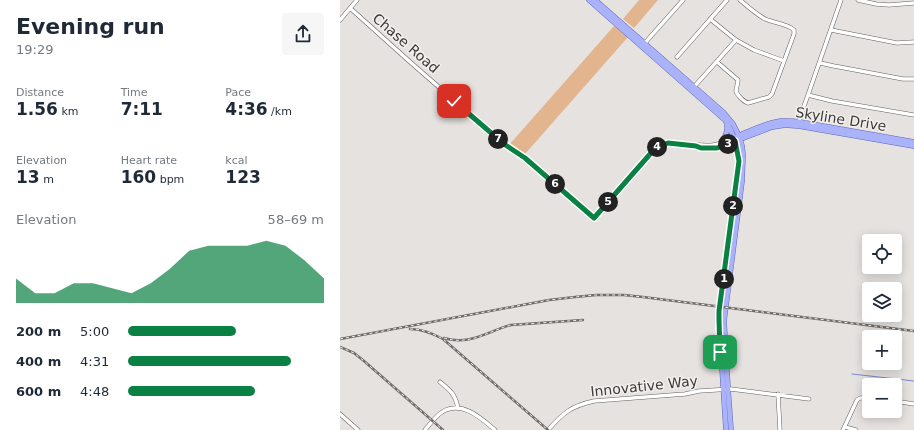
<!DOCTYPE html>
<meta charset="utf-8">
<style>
:root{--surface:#fff;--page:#f6f6f7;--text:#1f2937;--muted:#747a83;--accent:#0b8043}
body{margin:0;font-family:"DejaVu Sans",sans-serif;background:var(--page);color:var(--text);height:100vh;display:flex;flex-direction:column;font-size:15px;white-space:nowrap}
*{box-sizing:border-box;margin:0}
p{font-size:13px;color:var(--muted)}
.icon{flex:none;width:22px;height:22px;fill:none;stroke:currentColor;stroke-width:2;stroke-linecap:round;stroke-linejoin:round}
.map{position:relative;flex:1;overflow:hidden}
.drawer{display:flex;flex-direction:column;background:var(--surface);width:340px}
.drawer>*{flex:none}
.fabs{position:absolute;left:522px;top:234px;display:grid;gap:8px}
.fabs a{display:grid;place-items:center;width:40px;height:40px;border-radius:4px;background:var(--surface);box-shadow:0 2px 10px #0003;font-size:20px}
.pin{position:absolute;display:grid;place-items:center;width:34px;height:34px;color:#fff;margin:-17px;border-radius:8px;box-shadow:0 2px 6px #0006}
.km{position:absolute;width:20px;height:20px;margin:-10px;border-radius:50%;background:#222;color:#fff;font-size:11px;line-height:20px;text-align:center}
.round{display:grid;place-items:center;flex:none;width:42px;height:42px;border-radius:4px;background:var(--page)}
.head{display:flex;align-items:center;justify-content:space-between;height:68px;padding:0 16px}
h1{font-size:22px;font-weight:600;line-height:30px}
.metrics{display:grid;grid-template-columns:repeat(3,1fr);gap:6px;height:68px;padding:4px 16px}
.metrics div{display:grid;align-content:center}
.metrics b{font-size:17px;font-weight:600}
.metrics small{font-size:11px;font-weight:400}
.metrics p{font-size:11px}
.chart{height:112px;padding:8px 16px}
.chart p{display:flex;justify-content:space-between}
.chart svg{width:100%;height:72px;margin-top:4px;fill:var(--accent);opacity:.7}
ul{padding:0 16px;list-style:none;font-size:13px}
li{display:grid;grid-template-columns:64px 48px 1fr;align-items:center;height:30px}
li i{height:10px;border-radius:5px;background:var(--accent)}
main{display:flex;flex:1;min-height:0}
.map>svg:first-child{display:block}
</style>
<main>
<section class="drawer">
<div class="head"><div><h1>Evening run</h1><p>19:29</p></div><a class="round"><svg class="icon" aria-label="share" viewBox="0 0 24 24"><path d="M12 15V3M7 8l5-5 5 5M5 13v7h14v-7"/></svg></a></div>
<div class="metrics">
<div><p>Distance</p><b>1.56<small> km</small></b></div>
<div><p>Time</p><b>7:11</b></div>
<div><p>Pace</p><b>4:36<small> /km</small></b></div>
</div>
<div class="metrics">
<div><p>Elevation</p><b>13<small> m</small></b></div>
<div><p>Heart rate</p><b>160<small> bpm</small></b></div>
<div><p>kcal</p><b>123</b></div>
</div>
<div class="chart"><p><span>Elevation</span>58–69 m</p>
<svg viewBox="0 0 160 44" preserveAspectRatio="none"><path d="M0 44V29L10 38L20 38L30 32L40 32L50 35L60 38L70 32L80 23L90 12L100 9L110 9L120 9L130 6L140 9L150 18L160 29V44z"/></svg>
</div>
<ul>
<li><b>200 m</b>5:00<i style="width:55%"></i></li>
<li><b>400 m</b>4:31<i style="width:83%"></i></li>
<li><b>600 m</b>4:48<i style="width:65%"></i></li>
</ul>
</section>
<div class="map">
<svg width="574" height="430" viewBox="0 0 574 430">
<rect width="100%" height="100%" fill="#e6e2df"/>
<path fill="#e3b58e" d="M299,0H318L294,28L283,19Z
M274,26L288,37L185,154L169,145Z"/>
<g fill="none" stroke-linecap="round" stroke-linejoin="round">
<path stroke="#7b88cc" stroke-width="1" d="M512,374L574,381"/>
<defs>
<path id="minor" d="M518,0L536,4L549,5L574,3
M10,8L69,61L164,144L185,158L253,218L311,153C313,151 315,149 318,147C332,138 357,147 373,145C381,144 387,141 394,138
M370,19L396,40L414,50L444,61
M0,20L17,0
M491,30L557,43L574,42
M304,44L343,0
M337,57L387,0
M377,62L398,80C398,84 396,88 396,91C397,95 404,102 408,103L429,97L432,94L454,34V30C448,24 434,23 425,19C416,14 408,7 400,0
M480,63L494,66L563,79H574
M353,88L396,40
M468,95L492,101L574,115
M459,125L460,117L468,95L501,0
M359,147C372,150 383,146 395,141
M100,382C111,391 115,394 118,408
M438,394L440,430
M555,401L574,404
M0,414L18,430
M505,427L516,430
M85,430C90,424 96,416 102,412C122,400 141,418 155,430
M208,430C223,413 231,406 254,401L345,394L359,391L391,389L469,399
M503,430L517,400L520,398H529"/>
<path id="major" d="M249,0L385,120C395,135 399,152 398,170L379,320L386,430
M255,0L383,112L393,124L399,136L402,146L403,155L402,181L384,321L388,389L391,430
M396,137C410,131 425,123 441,121C447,121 454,121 460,122L574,142
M398,140L432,127L445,125L459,126L574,146
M380,144C385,138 388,133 387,126"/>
</defs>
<use href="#minor" stroke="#64615e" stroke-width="4.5"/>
<use href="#major" stroke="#5e67b4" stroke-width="5.5"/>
<use href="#minor" stroke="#fff" stroke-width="3.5"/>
<use href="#major" stroke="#aab2fa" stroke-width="4.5"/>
<defs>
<path id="rail" d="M70,329C82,329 92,333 103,339L208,430
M104,338C130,346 148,331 171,325L243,320
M0,339L209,300L235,297L256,295H284L303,297L574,331
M0,347L14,353L24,361L103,430"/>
</defs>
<use href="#rail" stroke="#6e6c6a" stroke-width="2.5"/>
<use href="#rail" stroke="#f3efec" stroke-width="1" stroke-dasharray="3" stroke-linecap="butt"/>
</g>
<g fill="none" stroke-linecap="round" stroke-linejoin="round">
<defs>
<path id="route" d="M114,101L164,144L185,158L254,218L311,153L317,147L328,143L356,146L361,148H377L395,141L399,161L379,311V320L380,352"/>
</defs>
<use href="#route" stroke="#fff" stroke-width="8"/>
<use href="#route" stroke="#0b8043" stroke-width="5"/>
</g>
<g text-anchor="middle" stroke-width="3" stroke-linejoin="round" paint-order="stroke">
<g font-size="14" fill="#3c3a39" stroke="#f3efec">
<text transform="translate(66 43) rotate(41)" y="5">Chase Road</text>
<text transform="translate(501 119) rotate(9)" y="5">Skyline Drive</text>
<text transform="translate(304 386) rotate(-6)" y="5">Innovative Way</text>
</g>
</g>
</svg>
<div class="fabs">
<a><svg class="icon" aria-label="locate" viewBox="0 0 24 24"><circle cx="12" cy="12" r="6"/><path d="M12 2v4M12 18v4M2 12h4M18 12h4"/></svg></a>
<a><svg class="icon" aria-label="layers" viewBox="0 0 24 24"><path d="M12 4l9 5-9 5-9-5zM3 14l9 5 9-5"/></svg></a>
<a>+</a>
<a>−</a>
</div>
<div class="pin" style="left:380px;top:352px;background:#1e9e55"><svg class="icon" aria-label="arrive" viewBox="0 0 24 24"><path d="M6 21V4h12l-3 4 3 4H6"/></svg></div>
<div class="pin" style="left:114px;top:101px;background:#d93025"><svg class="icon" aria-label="check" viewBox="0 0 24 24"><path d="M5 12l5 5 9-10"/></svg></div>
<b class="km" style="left:384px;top:279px">1</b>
<b class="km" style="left:393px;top:206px">2</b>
<b class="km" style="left:388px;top:144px">3</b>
<b class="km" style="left:317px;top:147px">4</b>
<b class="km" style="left:268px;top:202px">5</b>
<b class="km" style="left:215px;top:184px">6</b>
<b class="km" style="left:158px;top:139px">7</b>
</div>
</main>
